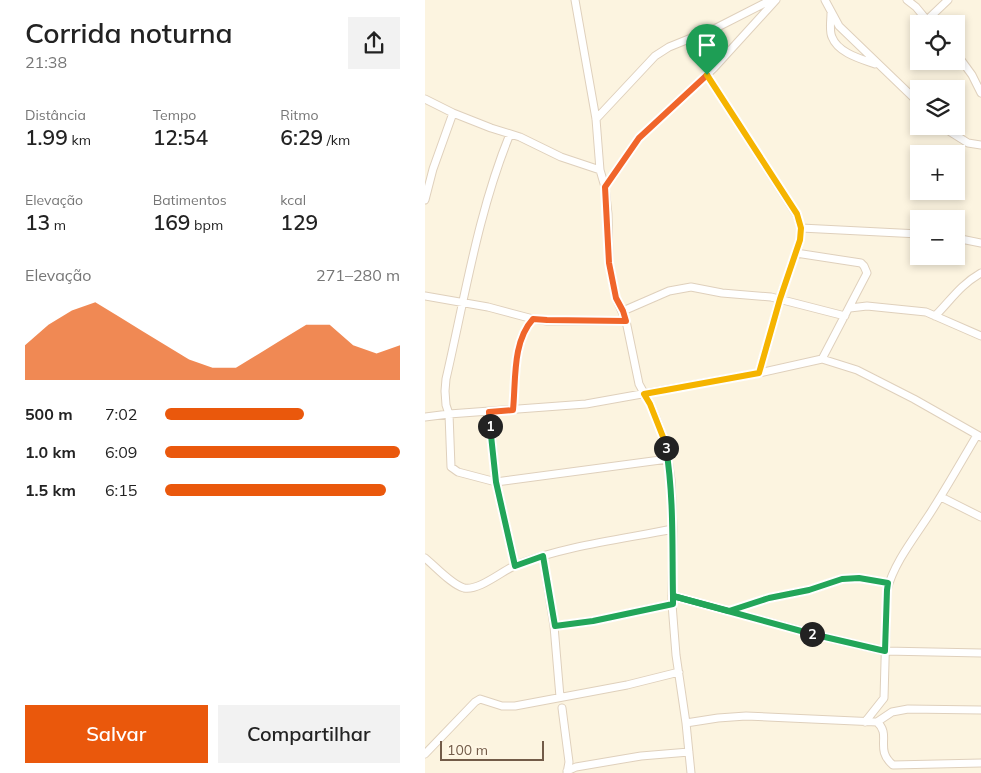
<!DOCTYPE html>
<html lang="pt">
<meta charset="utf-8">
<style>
:root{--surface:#fff;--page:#f2f2f2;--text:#222;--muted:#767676;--accent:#ea580c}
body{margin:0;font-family:Mulish,sans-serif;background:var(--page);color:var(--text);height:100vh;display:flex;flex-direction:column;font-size:19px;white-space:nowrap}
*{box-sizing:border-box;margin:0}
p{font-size:16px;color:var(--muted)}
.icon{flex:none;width:28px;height:28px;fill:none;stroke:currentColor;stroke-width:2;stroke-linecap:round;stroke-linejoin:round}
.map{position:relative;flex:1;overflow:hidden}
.details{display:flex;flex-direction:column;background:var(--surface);width:425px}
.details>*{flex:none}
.fabs{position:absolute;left:485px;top:15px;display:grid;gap:10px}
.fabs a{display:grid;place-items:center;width:55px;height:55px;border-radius:0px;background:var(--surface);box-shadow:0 2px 8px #0003;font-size:25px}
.scale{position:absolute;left:15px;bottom:12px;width:104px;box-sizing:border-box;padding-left:5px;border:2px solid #725b48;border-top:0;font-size:14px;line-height:18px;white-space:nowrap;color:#725b48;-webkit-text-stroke:4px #fff7e5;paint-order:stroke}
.pin{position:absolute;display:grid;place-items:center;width:42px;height:42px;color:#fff;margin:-51px -21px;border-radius:50% 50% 50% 0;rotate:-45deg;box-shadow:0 0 5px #0007}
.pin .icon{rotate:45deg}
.km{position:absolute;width:25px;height:25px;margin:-12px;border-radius:50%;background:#222;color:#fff;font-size:14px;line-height:25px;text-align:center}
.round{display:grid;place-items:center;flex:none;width:52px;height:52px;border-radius:0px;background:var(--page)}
.head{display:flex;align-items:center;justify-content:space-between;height:85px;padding:0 25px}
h1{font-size:28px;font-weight:600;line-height:38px}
.stats{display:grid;grid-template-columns:repeat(3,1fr);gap:8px;height:85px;padding:5px 25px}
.stats div{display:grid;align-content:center}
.stats b{font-size:21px;font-weight:600}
.stats small{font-size:14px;font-weight:400}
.stats p{font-size:14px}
.chart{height:140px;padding:10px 25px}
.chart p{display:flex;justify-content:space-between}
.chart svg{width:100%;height:90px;margin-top:5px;fill:var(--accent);opacity:.7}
.cta{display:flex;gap:10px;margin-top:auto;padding:10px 25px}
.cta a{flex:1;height:58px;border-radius:0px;background:var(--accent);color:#fff;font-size:20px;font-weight:600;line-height:58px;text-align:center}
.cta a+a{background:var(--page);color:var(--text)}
ul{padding:0 25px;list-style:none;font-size:16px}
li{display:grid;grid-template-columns:80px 60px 1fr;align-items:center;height:38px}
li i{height:12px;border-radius:6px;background:var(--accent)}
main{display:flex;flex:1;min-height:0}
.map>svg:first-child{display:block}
</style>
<main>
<section class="details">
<div class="head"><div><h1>Corrida noturna</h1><p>21:38</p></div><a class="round"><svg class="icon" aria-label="share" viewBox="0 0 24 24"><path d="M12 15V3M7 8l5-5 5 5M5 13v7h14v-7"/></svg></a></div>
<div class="stats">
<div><p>Distância</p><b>1.99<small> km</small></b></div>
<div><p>Tempo</p><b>12:54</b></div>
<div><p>Ritmo</p><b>6:29<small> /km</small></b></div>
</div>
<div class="stats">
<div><p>Elevação</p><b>13<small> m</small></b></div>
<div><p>Batimentos</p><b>169<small> bpm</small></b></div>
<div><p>kcal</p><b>129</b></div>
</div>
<div class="chart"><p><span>Elevação</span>271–280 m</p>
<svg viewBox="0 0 160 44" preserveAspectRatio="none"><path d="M0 44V27L10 17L20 10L30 6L40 13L50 20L60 27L70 34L80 38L90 38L100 31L110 24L120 17L130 17L140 27L150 31L160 27V44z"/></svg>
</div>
<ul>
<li><b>500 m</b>7:02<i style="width:59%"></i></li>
<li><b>1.0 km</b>6:09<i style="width:100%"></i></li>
<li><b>1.5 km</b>6:15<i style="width:94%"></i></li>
</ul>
<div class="cta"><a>Salvar</a><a>Compartilhar</a></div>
</section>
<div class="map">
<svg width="556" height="773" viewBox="0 0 556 773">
<rect width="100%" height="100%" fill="#fcf4e0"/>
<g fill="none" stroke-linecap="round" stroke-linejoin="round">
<defs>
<path id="minor" d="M150,0L171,119L175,170L180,187L183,214L184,263L191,298L201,321L214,384L225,404L231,418L240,442L243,459L246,480L248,529L247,604L251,655L261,723L266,773
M400,0L414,26L494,103
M482,0L491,7L505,24
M406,13C406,21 404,31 407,37C413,53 436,59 450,64
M502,20L523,0
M531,53L547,75L556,93
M282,75L372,215L376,228L375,240L355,299L334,373
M0,99L28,113L66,128L95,137L136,157L175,170
M171,119L230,56L244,47L291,28L346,0
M516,126L543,143L556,145
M85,134C53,212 40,297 21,379L20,391L21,405L24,414L26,467L33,472L71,482L243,459
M180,187L214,138L289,68L351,0
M0,200L8,169L28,113
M376,228L494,234
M531,238L556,243
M371,253L436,263L439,266L442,273L397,359
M0,296L63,307L108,319L122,321H201
M425,308L442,306L501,312L556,336
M198,311L244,291L266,287L297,293L346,297L420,316
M510,316C526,300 535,285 556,273
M88,410C91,381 87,342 108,319
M64,412L71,482L90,566
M0,417L24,414L161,404L334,373L397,359L432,370L489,399L556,437
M516,497L556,517
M118,556L129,626L135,697
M0,558C10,566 27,585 39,588C54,591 77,571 91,565C139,546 198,539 248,529
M247,596L404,638L460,651L556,653
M304,611L344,598L384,590L417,579L434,578L463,583
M129,626L168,621L247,604
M137,708L144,762L142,773
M440,722L459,698L462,590C469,563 489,538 504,515C521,489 536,462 552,435
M452,722L467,712L483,709L556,710
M261,723L293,718L321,716L452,722C467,735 449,749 468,765L556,763
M0,754L50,702L55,699L77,706H90L202,685L254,672
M142,771L151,767L216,756L264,752"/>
</defs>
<use href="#minor" stroke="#dfd0bc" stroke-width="9"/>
<use href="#minor" stroke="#fff" stroke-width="7"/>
</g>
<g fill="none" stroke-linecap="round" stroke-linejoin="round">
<defs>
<path id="split-1" d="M65,426L64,412L88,410C91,381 87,342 108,319L122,320L201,321L198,311L191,298L184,263L180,187L214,138L282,75"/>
<path id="split-2" d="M65,426L71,482L90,566L118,556L130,626L168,621L248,604V596L387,634"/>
<path id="split-3" d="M241,448C249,498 247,546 248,596L304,611L344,598L384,590L417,579L434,578L463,583L462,590L460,651L387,634"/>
<path id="split-4" d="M241,448L240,442L225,404L219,394L334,373L355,299L375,240L376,228L372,214L282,75"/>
</defs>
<use href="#split-1" stroke="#fff" stroke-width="10"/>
<use href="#split-2" stroke="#fff" stroke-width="10"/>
<use href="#split-3" stroke="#fff" stroke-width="10"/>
<use href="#split-4" stroke="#fff" stroke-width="10"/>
<use href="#split-1" stroke="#f0652b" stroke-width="6"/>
<use href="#split-2" stroke="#22a559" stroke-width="6"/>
<use href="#split-3" stroke="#22a559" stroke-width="6"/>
<use href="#split-4" stroke="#f5b400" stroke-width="6"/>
</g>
</svg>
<div class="fabs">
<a><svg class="icon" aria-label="locate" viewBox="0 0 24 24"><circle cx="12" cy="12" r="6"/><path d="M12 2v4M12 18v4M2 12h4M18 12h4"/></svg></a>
<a><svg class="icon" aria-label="layers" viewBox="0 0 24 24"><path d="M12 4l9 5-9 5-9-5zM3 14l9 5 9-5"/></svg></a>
<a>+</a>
<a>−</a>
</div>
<div class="scale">100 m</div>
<div class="pin" style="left:282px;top:75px;background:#1e9e55"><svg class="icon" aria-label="arrive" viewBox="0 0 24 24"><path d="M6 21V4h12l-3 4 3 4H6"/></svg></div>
<b class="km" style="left:65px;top:426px">1</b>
<b class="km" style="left:387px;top:634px">2</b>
<b class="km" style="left:241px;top:448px">3</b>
</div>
</main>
